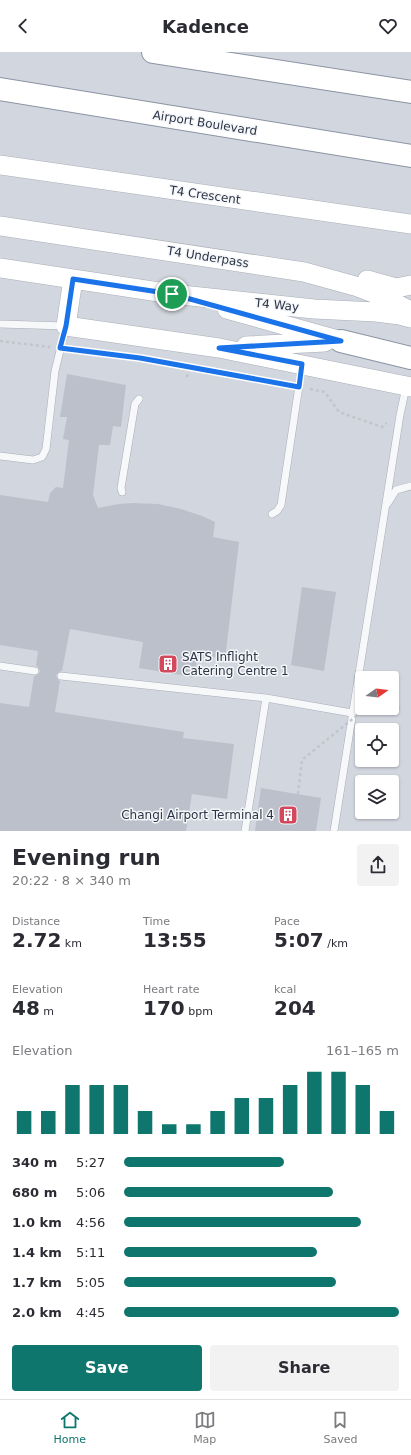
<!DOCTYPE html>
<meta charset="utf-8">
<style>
:root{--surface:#fff;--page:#f2f2f3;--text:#2b2b33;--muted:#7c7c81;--line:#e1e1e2;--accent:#0f766e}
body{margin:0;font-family:"DejaVu Sans",sans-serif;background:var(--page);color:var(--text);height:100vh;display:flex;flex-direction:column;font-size:15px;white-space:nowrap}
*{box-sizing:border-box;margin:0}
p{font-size:13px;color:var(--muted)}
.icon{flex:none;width:22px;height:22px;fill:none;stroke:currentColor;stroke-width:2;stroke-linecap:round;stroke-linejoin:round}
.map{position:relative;height:779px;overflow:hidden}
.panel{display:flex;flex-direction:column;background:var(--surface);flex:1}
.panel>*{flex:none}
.needle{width:26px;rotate:76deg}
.fabs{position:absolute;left:355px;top:619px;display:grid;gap:8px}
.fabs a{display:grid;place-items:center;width:44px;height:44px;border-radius:4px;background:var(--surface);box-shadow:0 1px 3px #0004;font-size:20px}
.pin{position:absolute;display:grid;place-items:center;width:34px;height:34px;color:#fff;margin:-17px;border:2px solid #fff;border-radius:50%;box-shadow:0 1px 4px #0007}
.round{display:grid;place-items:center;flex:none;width:42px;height:42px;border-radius:4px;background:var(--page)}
.overview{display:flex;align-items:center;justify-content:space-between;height:68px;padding:0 12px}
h1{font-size:22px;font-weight:800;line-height:30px}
.stats{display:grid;grid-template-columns:repeat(3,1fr);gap:6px;height:68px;padding:4px 12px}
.stats div{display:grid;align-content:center}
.stats b{font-size:20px;font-weight:800}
.stats small{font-size:11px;font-weight:400}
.stats p{font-size:11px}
.chart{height:112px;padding:8px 12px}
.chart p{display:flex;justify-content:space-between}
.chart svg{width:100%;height:72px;margin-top:4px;stroke:var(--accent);stroke-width:6}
.primary-button{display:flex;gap:8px;margin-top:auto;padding:8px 12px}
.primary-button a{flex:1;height:46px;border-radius:4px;background:var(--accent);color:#fff;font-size:16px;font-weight:800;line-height:46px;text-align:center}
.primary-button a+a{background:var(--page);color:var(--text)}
ul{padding:0 12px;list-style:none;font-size:13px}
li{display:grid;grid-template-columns:64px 48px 1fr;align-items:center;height:30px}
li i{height:10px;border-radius:5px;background:var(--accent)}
header{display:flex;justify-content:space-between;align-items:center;height:52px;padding:0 12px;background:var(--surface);font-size:18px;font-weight:800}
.dock{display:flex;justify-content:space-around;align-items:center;height:56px;border-top:1px solid var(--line);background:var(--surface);font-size:11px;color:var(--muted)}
.dock a{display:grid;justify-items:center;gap:2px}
.dock .active{color:var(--accent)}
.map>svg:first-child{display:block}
</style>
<header><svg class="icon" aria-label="back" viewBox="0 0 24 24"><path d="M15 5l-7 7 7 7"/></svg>Kadence<svg class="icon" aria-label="heart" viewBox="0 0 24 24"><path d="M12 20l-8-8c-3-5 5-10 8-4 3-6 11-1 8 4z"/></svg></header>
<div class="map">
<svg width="411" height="779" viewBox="0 0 411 779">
<rect width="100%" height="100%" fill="#e4e7ec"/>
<path fill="#d2d6de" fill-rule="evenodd" d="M0,0H411V779H0ZM362,626H392V656H362ZM362,678H392V708H362ZM362,730H392V760H362Z"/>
<path fill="#bbc0ca" d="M67,322L126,333L121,375L113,374L110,393H99L93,443L98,456L119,452L133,451L158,452L181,457L202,464L215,470L213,485L239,490L225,607L198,602L194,625L139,616L143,590L70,577L62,619L59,620L56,623L57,626L60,629L55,660L184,680L183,686L234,692L227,747L192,742L186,779H0V651L29,655L34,624L39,622L40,619L38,615L36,614L38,599L0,593V443L48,450L50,441L56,435L63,436L69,388L63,387L67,365H60Z
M302,535L336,540L324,619L291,613Z
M261,736L321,746L316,779H255Z"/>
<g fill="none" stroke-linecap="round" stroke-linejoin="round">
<defs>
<path id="service" d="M0,272L66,274L55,319L46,397L42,405L33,408L0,404
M122,440L121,436L135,352L139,347
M388,451L396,438L411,434
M272,462L277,459L281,453L302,314
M0,614L35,619
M61,624L266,646L352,661
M245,779L266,646
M334,779L400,363L406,335"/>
<path id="secondary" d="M0,113L411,172
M0,174L304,220L355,234L381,244L411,259
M0,216L172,242L314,257L376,260L400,263L411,266
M73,227L66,274L219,296L411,335
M367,228L396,236L411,233
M227,257L341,289
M246,294L325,290"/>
<path id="trunk" d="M153,0L411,40
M0,37L411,104"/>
<path id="motorway" d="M341,289L411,306"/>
</defs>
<use href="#service" stroke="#a9aeb7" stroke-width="8"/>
<use href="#secondary" stroke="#a9aeb7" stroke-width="20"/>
<use href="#trunk" stroke="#8b94a3" stroke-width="24"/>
<use href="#motorway" stroke="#8b94a3" stroke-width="24"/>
<path stroke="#c2c5cb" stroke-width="2.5" stroke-dasharray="3 3" stroke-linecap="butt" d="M0,289L50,295
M71,297L140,306L289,333
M187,325L189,315
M310,337L325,340L339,360L382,375L387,371
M392,654L400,656"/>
<use href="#service" stroke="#f7f8fa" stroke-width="7"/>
<use href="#secondary" stroke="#fff" stroke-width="19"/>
<use href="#trunk" stroke="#fff" stroke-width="22"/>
<use href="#motorway" stroke="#fff" stroke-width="22"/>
<path stroke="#c2c5cb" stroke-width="2.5" stroke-dasharray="3 3" stroke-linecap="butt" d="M298,742L302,708L366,656"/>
</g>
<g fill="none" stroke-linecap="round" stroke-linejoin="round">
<defs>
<path id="route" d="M73,227L172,242L341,289L219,296L302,312L299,335L140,306L60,296L66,274Z"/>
</defs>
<use href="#route" stroke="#fff" stroke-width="8"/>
<use href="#route" stroke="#1a73e8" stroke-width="5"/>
</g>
<defs>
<symbol id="building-square" viewBox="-11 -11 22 22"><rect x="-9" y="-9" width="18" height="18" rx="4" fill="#d1495b" stroke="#f4f6f9"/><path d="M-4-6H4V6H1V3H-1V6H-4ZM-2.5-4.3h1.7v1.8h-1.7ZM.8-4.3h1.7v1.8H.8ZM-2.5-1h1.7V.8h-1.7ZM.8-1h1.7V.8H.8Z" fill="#fff"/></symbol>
</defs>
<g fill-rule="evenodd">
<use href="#building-square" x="157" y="601" width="22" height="22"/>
<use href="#building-square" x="277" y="752" width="22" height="22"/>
</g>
<g text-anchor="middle" stroke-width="3" stroke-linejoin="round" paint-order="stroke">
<g font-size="12" fill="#2b3445" stroke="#f4f6f9">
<text transform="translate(205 71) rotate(9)" y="4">Airport Boulevard</text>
<text transform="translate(205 143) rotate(8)" y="4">T4 Crescent</text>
<text transform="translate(208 205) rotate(9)" y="4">T4 Underpass</text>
<text transform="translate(277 253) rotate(6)" y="4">T4 Way</text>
</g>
<g font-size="12" fill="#2b3445" stroke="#f4f6f9" text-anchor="start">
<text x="182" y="609">SATS Inflight<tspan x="182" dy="14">Catering Centre 1</tspan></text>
<text x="274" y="767" text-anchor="end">Changi Airport Terminal 4</text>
</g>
</g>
</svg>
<div class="fabs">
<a><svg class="needle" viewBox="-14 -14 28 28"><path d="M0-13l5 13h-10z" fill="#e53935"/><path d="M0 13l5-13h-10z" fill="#7c7c81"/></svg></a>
<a><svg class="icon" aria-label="locate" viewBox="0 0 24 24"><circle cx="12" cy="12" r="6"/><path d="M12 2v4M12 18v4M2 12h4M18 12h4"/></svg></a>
<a><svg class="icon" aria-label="layers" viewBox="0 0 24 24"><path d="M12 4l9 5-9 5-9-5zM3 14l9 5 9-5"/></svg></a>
</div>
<div class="pin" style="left:172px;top:242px;background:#1e9e55"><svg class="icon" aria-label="arrive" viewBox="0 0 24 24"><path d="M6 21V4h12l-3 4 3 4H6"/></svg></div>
</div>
<section class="panel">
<div class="overview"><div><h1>Evening run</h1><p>20:22 · 8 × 340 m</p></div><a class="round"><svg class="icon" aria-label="share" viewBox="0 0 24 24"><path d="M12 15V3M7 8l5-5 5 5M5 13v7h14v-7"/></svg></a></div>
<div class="stats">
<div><p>Distance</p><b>2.72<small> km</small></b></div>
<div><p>Time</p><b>13:55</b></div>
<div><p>Pace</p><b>5:07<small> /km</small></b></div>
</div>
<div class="stats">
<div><p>Elevation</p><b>48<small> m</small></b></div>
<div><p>Heart rate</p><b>170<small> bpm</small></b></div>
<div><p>kcal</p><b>204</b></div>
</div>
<div class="chart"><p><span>Elevation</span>161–165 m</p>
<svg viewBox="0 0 160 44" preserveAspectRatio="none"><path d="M5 44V30M15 44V30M25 44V14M35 44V14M45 44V14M55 44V30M65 44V38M75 44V38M85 44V30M95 44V22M105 44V22M115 44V14M125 44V6M135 44V6M145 44V14M155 44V30"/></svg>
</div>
<ul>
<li><b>340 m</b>5:27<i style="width:58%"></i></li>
<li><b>680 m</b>5:06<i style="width:76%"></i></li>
<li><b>1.0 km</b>4:56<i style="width:86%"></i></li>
<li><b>1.4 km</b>5:11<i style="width:70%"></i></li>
<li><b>1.7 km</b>5:05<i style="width:77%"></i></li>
<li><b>2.0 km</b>4:45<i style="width:100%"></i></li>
</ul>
<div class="primary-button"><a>Save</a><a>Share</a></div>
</section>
<nav class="dock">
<a class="active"><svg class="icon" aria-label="home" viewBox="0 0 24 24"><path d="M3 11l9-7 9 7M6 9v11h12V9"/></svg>Home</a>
<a><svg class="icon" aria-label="map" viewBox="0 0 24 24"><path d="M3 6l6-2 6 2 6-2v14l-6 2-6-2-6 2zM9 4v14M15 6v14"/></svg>Map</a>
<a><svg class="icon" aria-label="saved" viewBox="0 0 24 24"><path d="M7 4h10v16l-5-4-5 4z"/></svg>Saved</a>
</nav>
